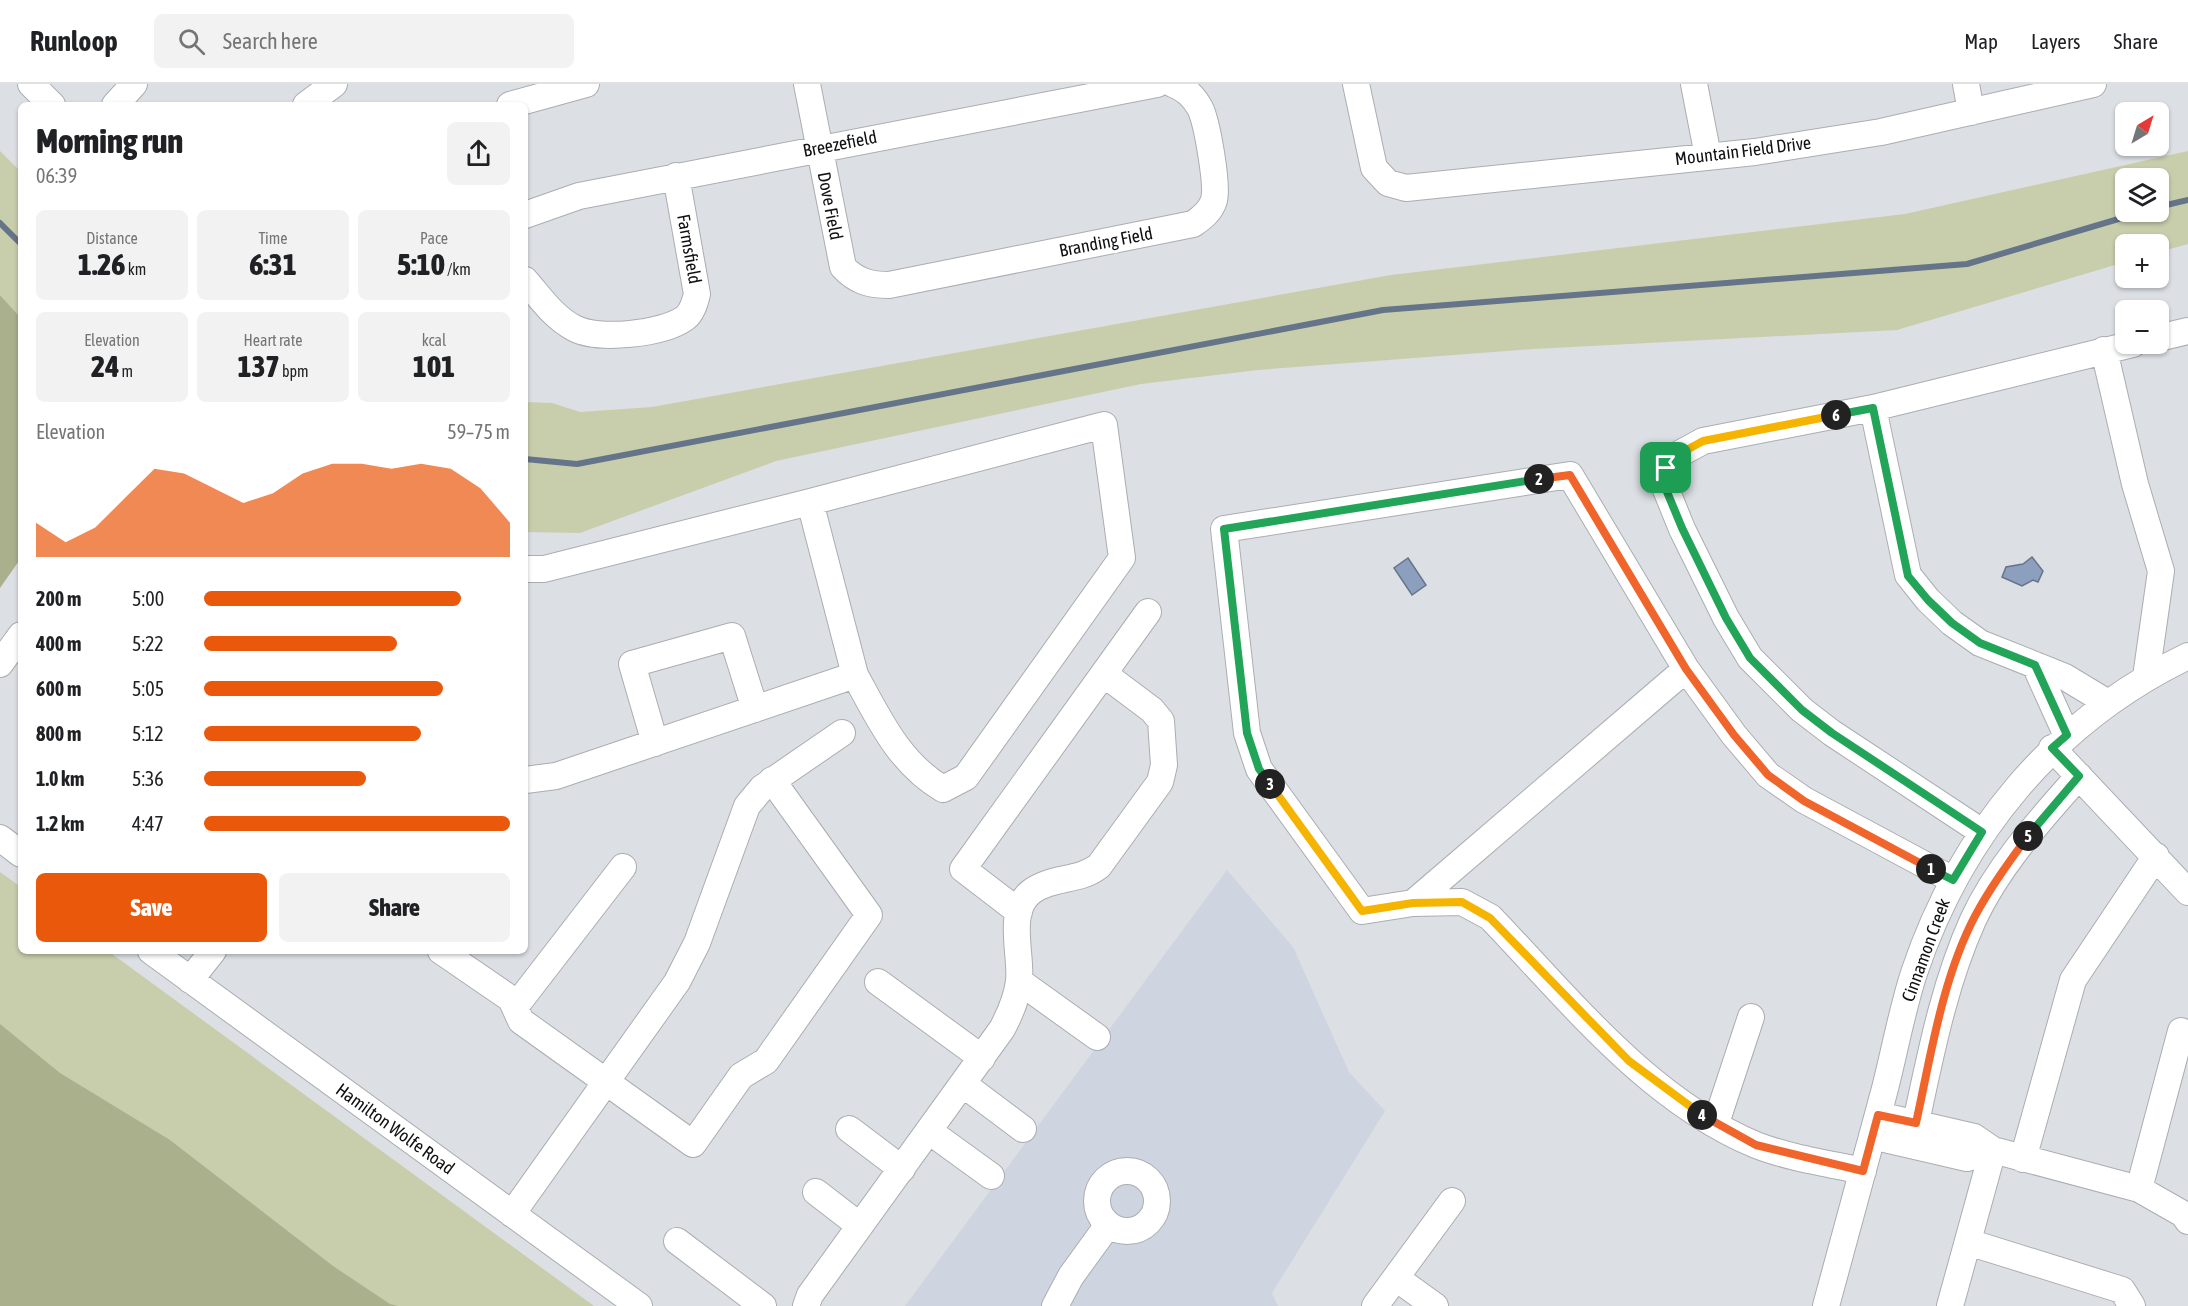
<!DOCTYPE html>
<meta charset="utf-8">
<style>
:root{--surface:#fff;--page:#f2f2f2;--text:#202124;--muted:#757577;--line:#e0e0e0;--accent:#ea580c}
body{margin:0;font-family:"Asap Condensed",sans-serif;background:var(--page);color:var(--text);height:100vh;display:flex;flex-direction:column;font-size:22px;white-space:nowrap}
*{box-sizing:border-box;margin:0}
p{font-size:20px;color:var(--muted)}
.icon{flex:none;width:33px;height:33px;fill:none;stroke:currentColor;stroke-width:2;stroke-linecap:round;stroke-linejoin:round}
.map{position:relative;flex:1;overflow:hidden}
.sheet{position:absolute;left:18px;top:18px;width:510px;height:852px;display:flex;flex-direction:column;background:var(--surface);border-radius:9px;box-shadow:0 2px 4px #0004}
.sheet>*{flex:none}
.needle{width:39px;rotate:38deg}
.buttons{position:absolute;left:2115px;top:18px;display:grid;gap:12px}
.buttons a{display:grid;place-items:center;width:54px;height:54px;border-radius:9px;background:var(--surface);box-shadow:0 2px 4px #0004;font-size:30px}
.pin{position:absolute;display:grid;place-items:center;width:51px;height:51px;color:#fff;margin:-26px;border-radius:12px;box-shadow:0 3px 9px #0006}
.km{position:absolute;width:30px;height:30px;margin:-15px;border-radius:50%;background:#222;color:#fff;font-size:16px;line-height:30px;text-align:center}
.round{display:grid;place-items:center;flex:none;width:63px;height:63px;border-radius:9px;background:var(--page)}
.headline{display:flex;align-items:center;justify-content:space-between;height:102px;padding:0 18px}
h1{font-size:33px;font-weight:800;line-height:45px}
.stats{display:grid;grid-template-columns:repeat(3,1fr);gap:9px;height:102px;padding:6px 18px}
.stats div{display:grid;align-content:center;border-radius:9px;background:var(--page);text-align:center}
.stats b{font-size:30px;font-weight:800}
.stats small{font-size:16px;font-weight:400}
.stats p{font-size:16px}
.chart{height:168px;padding:12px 18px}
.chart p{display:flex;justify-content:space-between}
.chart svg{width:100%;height:108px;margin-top:6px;fill:var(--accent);opacity:.7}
.button{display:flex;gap:12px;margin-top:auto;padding:12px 18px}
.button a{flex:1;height:69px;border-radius:9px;background:var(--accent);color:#fff;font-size:24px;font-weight:800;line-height:69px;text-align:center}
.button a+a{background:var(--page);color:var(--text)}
ul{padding:0 18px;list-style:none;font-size:20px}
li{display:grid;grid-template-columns:96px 72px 1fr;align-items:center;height:45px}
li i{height:15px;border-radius:8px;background:var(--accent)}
header{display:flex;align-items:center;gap:36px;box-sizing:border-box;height:84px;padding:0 30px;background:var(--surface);border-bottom:2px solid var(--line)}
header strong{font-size:28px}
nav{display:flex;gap:33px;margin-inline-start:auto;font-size:21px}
.search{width:420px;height:54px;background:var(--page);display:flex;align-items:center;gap:15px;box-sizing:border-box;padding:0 21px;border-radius:9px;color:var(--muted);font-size:22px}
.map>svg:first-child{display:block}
</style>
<header>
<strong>Runloop</strong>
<div class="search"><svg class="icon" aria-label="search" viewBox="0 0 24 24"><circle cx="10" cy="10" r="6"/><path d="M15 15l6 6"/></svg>Search here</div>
<nav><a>Map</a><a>Layers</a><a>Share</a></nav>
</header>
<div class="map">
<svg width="2188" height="1222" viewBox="0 0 2188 1222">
<rect width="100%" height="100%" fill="#dcdfe4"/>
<path fill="#ced5e0" d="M1227,786L1293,863L1349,988L1385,1027L1272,1209L1278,1222H905Z"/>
<path fill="#c8ceac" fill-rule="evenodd" d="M0,67L21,88V234L0,211Z
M2188,67V160L2159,168L2158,160H2126L2125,178L1897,246L1534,265L1258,286L1141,300L776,377L580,449L525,448V318L552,319L580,328L652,323L1391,191L1905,130ZM2126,94H2158V128H2126Z
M0,788L21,803V867H108L594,1222H0Z"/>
<path fill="#aab08b" d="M0,211L21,234V474L0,504Z
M0,940L60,989L170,1056L333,1182L390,1220L398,1222H0Z"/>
<path fill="#8c9fbe" stroke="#66748a" stroke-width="1.5" d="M2032,473L2043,487L2038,498L2033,496L2022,502L2002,493L2006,483L2023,480Z
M1408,474L1426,501L1412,511L1394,484Z"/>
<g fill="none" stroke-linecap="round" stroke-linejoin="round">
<path stroke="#66748a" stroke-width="6" d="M2158,123L2188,116
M0,139L21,160
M525,375L577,380L1383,226L1967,180L2142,128"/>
<defs>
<path id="minor" d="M31,0L52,21
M807,0L843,183C856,197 869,201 889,201L1193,140C1202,134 1211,127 1214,116C1218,101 1207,38 1200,24C1193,12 1186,5 1173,0
M1356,0L1374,84L1388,99L1406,104L1755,68L1881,48L2093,0
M1694,0L1708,72
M1966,0L1971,28
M115,21L134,0
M306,21L334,0
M510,21L586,0
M525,131L579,112L1157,0
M525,196C540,213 553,233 574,244C598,257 663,250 685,234C692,229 695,218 697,210L676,92
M2158,254L2188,247
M2104,266L2135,400L2161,487L2146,593
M1873,324L1908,491L1928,516L1952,539L1980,559L2065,593L2108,619
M810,418L1104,341L1122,474L966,693L943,705C899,679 879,635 855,591
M525,485H544L810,418L855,591L556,692L525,696
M0,580L21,551
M2035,581L2067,652
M655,659L632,580L732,552L755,625
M2052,664L2188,808
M1982,748L1832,649L1802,626L1750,574L1726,534L1682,445L1665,403L1666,384L1681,369L1703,357L1873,324L2133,260
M0,754L21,770
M1413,819L1686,585
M1019,828L963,785L1148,528
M151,867L639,1222
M441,867L511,915L521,937L693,1060L741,992L766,977L869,831L772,696
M190,896L213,867
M1019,897L1097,953
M878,898L982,974
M515,923L623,783
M963,1000L1023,1045
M1878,1031L1974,1053L1993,1066L2139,1105L2183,1130L2188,1137
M1716,1039L1751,933
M849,1045L902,1085
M929,1047L991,1092
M1872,1052L1967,1074L1993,1066
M1911,1061C1928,985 1941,907 1973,836C1998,782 2040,736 2079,692
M2023,1075L2073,896L2156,772
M1097 1117a30 30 0 1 1 60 0a30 30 0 1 1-60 0Z
M1863,1087C1830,1080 1786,1073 1756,1061C1648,1016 1569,915 1490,833L1462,818L1413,819L1362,827L1259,685L1247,649L1224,445L1570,391L1686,585L1734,651L1768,691L1804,716L1953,796
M2139,1105L2181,947
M816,1108L860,1142
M512,1130L677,898L697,859L747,722L762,704L842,649
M677,1157L763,1222
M1968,1158L2122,1206L2132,1222
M1396,1194L1435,1222
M806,1222L810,1211L1002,945C1010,930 1017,914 1019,897C1022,871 1006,827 1031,808C1052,792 1079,798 1099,782L1160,698L1164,681L1161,637L1152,626L1104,590
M1055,1222L1071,1192L1108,1141
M1375,1222L1452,1117
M1826,1222C1845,1152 1864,1082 1883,1012C1894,971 1901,929 1914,889C1961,749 2055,636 2188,572
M1950,1222L1993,1066"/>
</defs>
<use href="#minor" stroke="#aaadb1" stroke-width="28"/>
<use href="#minor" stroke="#fff" stroke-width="26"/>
</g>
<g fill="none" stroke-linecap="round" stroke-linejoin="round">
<defs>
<path id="split-1" d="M1666,384L1665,403L1682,444L1726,534L1750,574L1802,626L1832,649L1982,748L1953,796L1931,785"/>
<path id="split-2" d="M1539,395L1570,391L1686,585L1734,651L1768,691L1804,717L1931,785"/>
<path id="split-3" d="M1270,700L1259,685L1247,649L1224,445L1539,395"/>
<path id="split-4" d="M1270,700L1362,827L1413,819L1462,818L1490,834L1629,977L1702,1031"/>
<path id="split-5" d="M1702,1031L1756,1061L1863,1087L1878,1031L1916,1039C1931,971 1942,895 1975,832C1990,804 2009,778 2028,752"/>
<path id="split-6" d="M1836,331L1873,324L1908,492L1928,516L1952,539L1980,559L2035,581L2067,651L2052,664L2079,692L2028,752"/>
<path id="split-7" d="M1666,384L1681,369L1703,357L1836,331"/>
</defs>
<use href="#split-1" stroke="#fff" stroke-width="12"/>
<use href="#split-2" stroke="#fff" stroke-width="12"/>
<use href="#split-3" stroke="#fff" stroke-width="12"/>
<use href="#split-4" stroke="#fff" stroke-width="12"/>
<use href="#split-5" stroke="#fff" stroke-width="12"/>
<use href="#split-6" stroke="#fff" stroke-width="12"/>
<use href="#split-7" stroke="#fff" stroke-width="12"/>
<use href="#split-1" stroke="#22a559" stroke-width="8"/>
<use href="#split-2" stroke="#f0652b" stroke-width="8"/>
<use href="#split-3" stroke="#22a559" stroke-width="8"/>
<use href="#split-4" stroke="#f5b400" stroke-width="8"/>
<use href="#split-5" stroke="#f0652b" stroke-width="8"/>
<use href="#split-6" stroke="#22a559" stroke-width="8"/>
<use href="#split-7" stroke="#f5b400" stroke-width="8"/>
</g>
<g text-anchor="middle" stroke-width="6" stroke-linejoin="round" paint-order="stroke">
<g font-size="18" fill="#0f1011" stroke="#fff">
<text transform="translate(840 60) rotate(-11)" y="6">Breezefield</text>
<text transform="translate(1743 67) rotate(-7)" y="6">Mountain Field Drive</text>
<text transform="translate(830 122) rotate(79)" y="6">Dove Field</text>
<text transform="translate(1106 158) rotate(-11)" y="6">Branding Field</text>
<text transform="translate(689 165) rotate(80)" y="6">Farmsfield</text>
<text transform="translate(1926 866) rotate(-70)" y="6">Cinnamon Creek</text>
<text transform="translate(395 1045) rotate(36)" y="6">Hamilton Wolfe Road</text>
</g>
</g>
</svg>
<div class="buttons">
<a><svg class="needle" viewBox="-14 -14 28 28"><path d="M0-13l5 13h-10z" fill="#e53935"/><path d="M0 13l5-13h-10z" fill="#757577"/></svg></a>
<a><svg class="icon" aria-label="layers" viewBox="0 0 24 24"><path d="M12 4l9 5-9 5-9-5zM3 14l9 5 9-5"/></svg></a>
<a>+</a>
<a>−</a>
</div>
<div class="pin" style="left:1666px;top:384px;background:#1e9e55"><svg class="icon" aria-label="arrive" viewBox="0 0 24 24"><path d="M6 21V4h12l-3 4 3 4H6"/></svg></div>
<b class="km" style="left:1931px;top:785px">1</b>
<b class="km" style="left:1539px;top:395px">2</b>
<b class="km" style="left:1270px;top:700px">3</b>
<b class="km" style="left:1702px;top:1031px">4</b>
<b class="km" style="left:2028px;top:752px">5</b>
<b class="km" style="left:1836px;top:331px">6</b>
<section class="sheet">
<div class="headline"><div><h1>Morning run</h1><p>06:39</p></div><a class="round"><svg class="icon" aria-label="share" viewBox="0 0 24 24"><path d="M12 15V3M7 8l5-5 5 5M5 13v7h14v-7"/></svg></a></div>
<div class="stats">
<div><p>Distance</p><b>1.26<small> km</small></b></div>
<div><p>Time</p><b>6:31</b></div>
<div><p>Pace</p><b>5:10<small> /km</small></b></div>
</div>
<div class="stats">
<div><p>Elevation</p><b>24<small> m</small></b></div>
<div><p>Heart rate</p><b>137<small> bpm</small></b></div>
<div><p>kcal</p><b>101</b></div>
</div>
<div class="chart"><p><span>Elevation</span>59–75 m</p>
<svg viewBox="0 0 160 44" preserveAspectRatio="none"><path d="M0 44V30L10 38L20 32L30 20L40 8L50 10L60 16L70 22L80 18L90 10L100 6L110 6L120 8L130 6L140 8L150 16L160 30V44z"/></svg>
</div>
<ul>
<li><b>200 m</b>5:00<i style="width:84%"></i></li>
<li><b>400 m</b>5:22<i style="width:63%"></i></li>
<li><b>600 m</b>5:05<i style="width:78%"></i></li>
<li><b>800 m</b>5:12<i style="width:71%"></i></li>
<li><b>1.0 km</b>5:36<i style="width:53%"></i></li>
<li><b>1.2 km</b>4:47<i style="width:100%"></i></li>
</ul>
<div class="button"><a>Save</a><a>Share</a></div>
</section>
</div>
